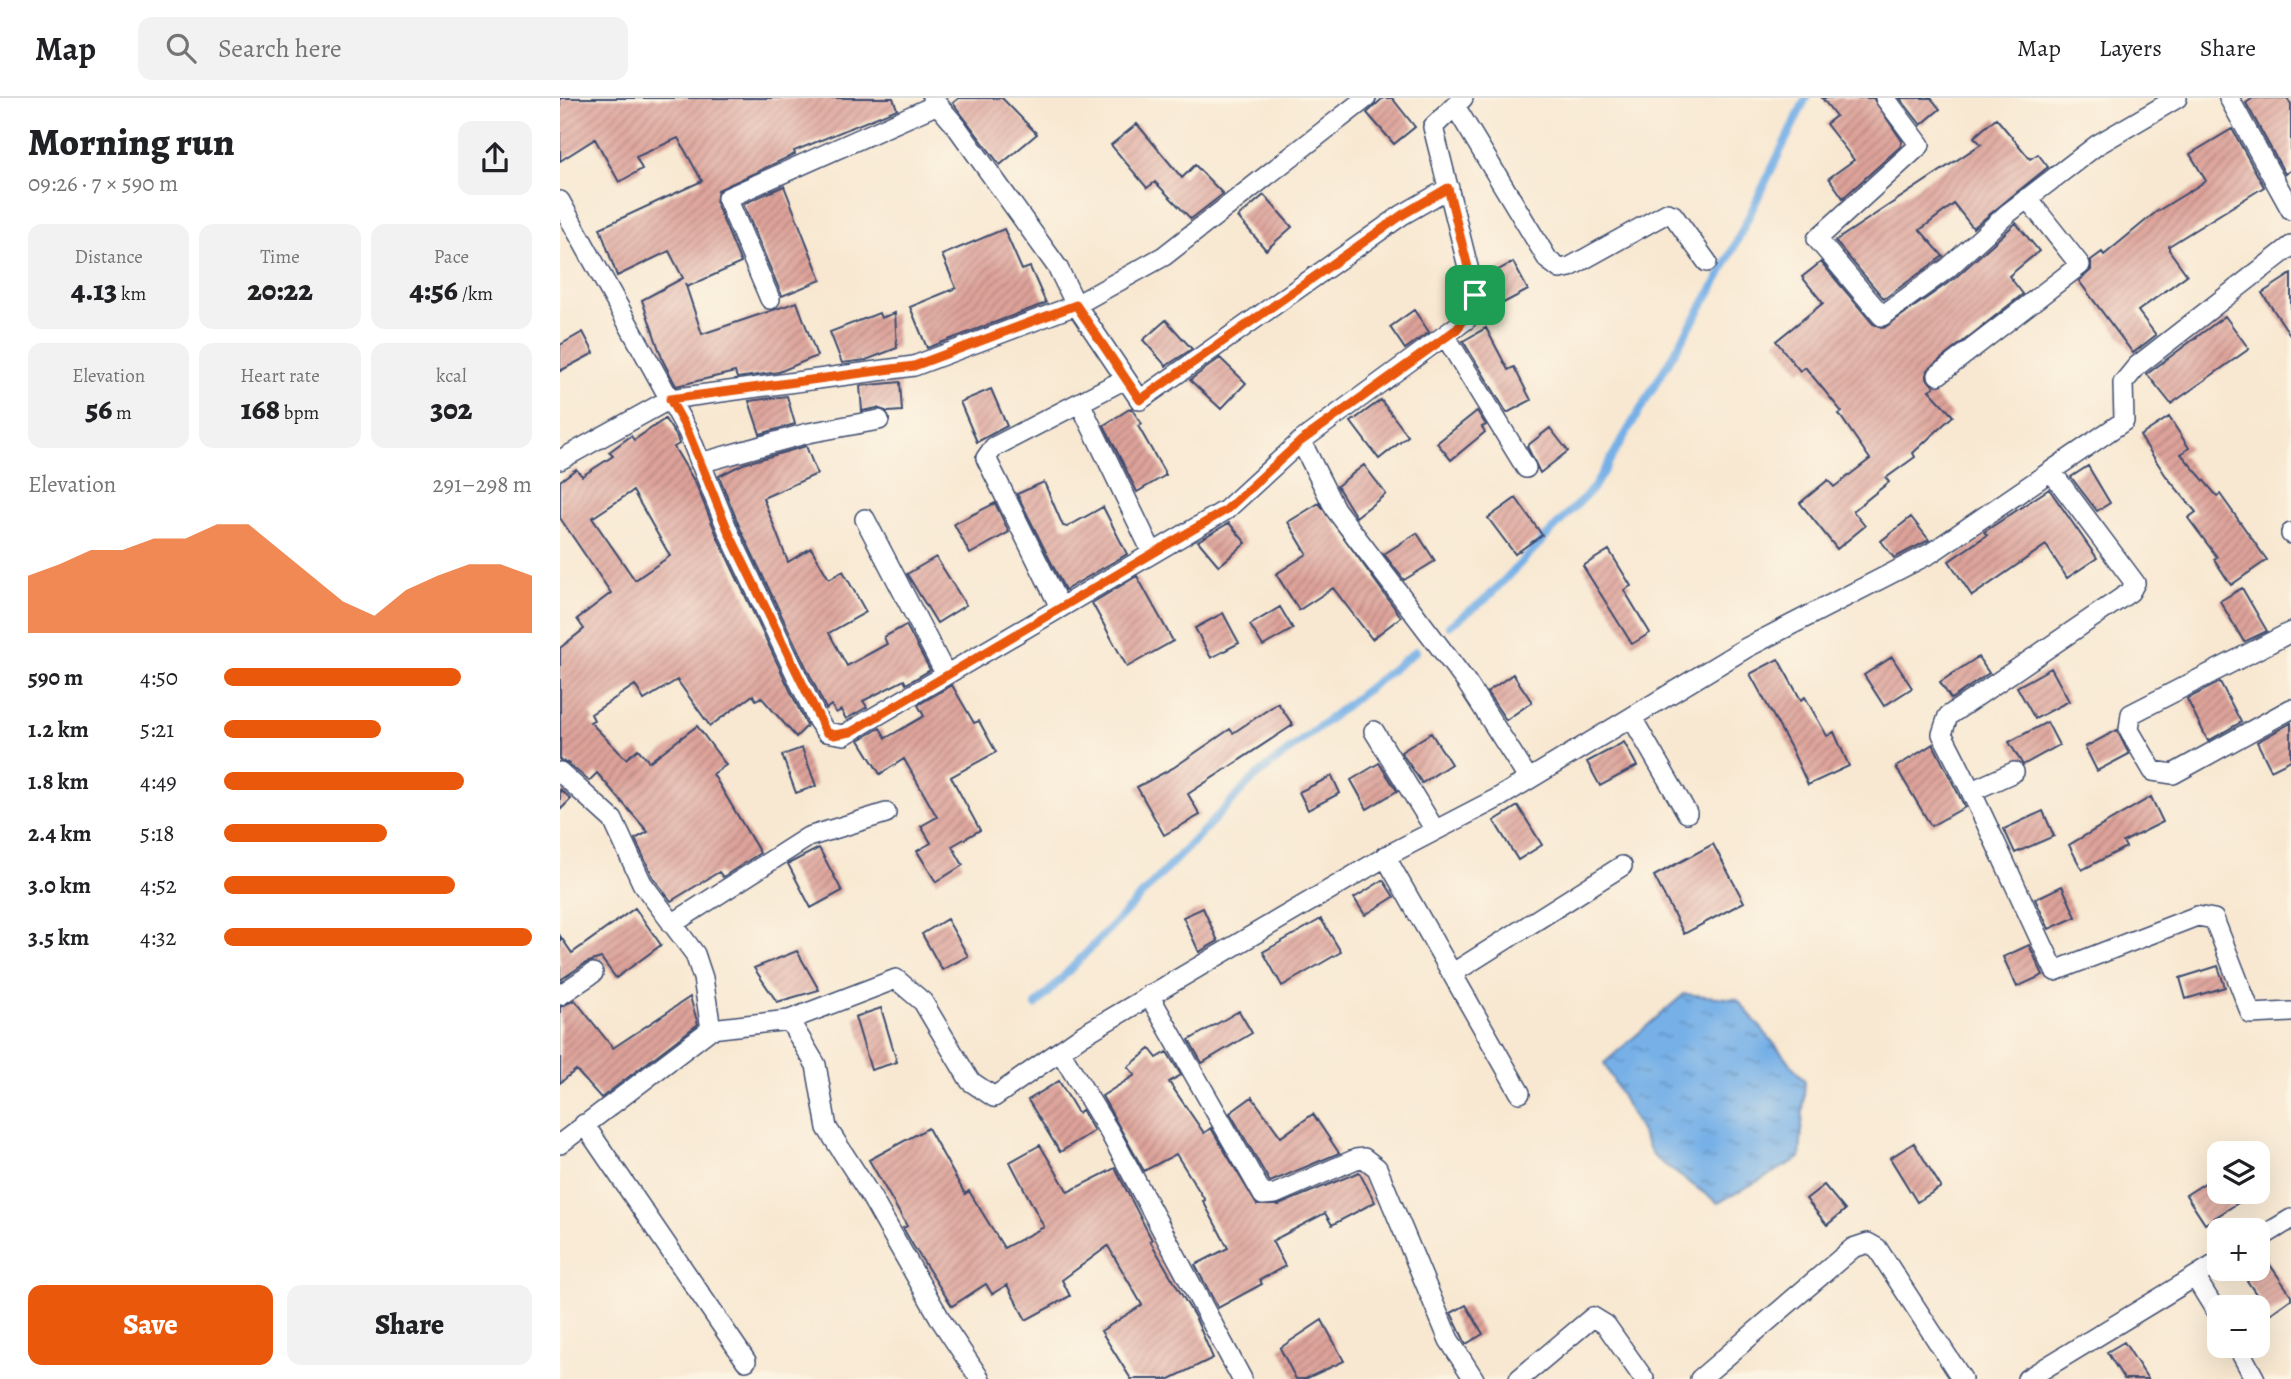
<!DOCTYPE html>
<meta charset="utf-8">
<style>
:root{--surface:#fff;--page:#f2f2f2;--text:#202124;--muted:#757577;--line:#e0e0e0;--accent:#ea580c}
body{margin:0;font-family:Alegreya,serif;background:var(--page);color:var(--text);height:100vh;display:flex;flex-direction:column;font-size:26px;white-space:nowrap}
*{box-sizing:border-box;margin:0}
p{font-size:23px;color:var(--muted)}
.icon{flex:none;width:38px;height:38px;fill:none;stroke:currentColor;stroke-width:2;stroke-linecap:round;stroke-linejoin:round}
.map{position:relative;flex:1;overflow:hidden}
.drawer{display:flex;flex-direction:column;background:var(--surface);width:560px}
.drawer>*{flex:none}
.buttons{position:absolute;left:1647px;top:1043px;display:grid;gap:14px}
.buttons a{display:grid;place-items:center;width:63px;height:63px;border-radius:14px;background:var(--surface);box-shadow:0 7px 28px #0002;font-size:35px}
.pin{position:absolute;display:grid;place-items:center;width:60px;height:60px;color:#fff;margin:-30px;border-radius:14px;box-shadow:0 4px 10px #0006}
.round{display:grid;place-items:center;flex:none;width:74px;height:74px;border-radius:14px;background:var(--page)}
.headline{display:flex;align-items:center;justify-content:space-between;height:119px;padding:0 28px}
h1{font-size:38px;font-weight:800;line-height:52px}
.stats{display:grid;grid-template-columns:repeat(3,1fr);gap:10px;height:119px;padding:7px 28px}
.stats div{display:grid;align-content:center;border-radius:14px;background:var(--page);text-align:center}
.stats b{font-size:30px;font-weight:800}
.stats small{font-size:19px;font-weight:400}
.stats p{font-size:19px}
.chart{height:196px;padding:14px 28px}
.chart p{display:flex;justify-content:space-between}
.chart svg{width:100%;height:126px;margin-top:7px;fill:var(--accent);opacity:.7}
.primary-button{display:flex;gap:14px;margin-top:auto;padding:14px 28px}
.primary-button a{flex:1;height:80px;border-radius:14px;background:var(--accent);color:#fff;font-size:28px;font-weight:800;line-height:80px;text-align:center}
.primary-button a+a{background:var(--page);color:var(--text)}
ul{padding:0 28px;list-style:none;font-size:23px}
li{display:grid;grid-template-columns:112px 84px 1fr;align-items:center;height:52px}
li i{height:18px;border-radius:9px;background:var(--accent)}
header{display:flex;align-items:center;gap:42px;box-sizing:border-box;height:98px;padding:0 35px;background:var(--surface);border-bottom:2px solid var(--line)}
header strong{font-size:33px}
nav{display:flex;gap:38px;margin-inline-start:auto;font-size:24px}
.search{width:490px;height:63px;background:var(--page);display:flex;align-items:center;gap:18px;box-sizing:border-box;padding:0 24px;border-radius:14px;color:var(--muted);font-size:26px}
main{display:flex;flex:1;min-height:0}
.map>svg:first-child{display:block}
</style>
<header>
<strong>Map</strong>
<div class="search"><svg class="icon" aria-label="search" viewBox="0 0 24 24"><circle cx="10" cy="10" r="6"/><path d="M15 15l6 6"/></svg>Search here</div>
<nav><a>Map</a><a>Layers</a><a>Share</a></nav>
</header>
<main>
<section class="drawer">
<div class="headline"><div><h1>Morning run</h1><p>09:26 · 7 × 590 m</p></div><a class="round"><svg class="icon" aria-label="share" viewBox="0 0 24 24"><path d="M12 15V3M7 8l5-5 5 5M5 13v7h14v-7"/></svg></a></div>
<div class="stats">
<div><p>Distance</p><b>4.13<small> km</small></b></div>
<div><p>Time</p><b>20:22</b></div>
<div><p>Pace</p><b>4:56<small> /km</small></b></div>
</div>
<div class="stats">
<div><p>Elevation</p><b>56<small> m</small></b></div>
<div><p>Heart rate</p><b>168<small> bpm</small></b></div>
<div><p>kcal</p><b>302</b></div>
</div>
<div class="chart"><p><span>Elevation</span>291–298 m</p>
<svg viewBox="0 0 160 44" preserveAspectRatio="none"><path d="M0 44V24L10 20L20 15L30 15L40 11L50 11L60 6L70 6L80 15L90 24L100 33L110 38L120 29L130 24L140 20L150 20L160 24V44z"/></svg>
</div>
<ul>
<li><b>590 m</b>4:50<i style="width:77%"></i></li>
<li><b>1.2 km</b>5:21<i style="width:51%"></i></li>
<li><b>1.8 km</b>4:49<i style="width:78%"></i></li>
<li><b>2.4 km</b>5:18<i style="width:53%"></i></li>
<li><b>3.0 km</b>4:52<i style="width:75%"></i></li>
<li><b>3.5 km</b>4:32<i style="width:100%"></i></li>
</ul>
<div class="primary-button"><a>Save</a><a>Share</a></div>
</section>
<div class="map">
<svg width="1731" height="1281" viewBox="0 0 1731 1281">
<defs>
<pattern id="water-ripples" width="26" height="14" patternUnits="userSpaceOnUse" patternTransform="scale(1.75)"><rect width="26" height="14" fill="#76b0e7"/><path d="M2 4q2-2 4 0t4 0M15 11q2-2 4 0t4 0" fill="none" stroke="#6090be"/></pattern>
<pattern id="building-hatch" width="6" height="6" patternUnits="userSpaceOnUse" patternTransform="scale(1.75)"><rect width="6" height="6" fill="#dea39a"/><path d="M-1 1l2-2M0 6l6-6M5 7l2-2" fill="none" stroke="#b38581"/></pattern>
</defs>
<rect width="100%" height="100%" fill="#fcf5e5"/>
<filter id="ink" filterUnits="userSpaceOnUse"><feTurbulence type="fractalNoise" baseFrequency=".0143" numOctaves="2"/><feDisplacementMap in="SourceGraphic" scale="14" xChannelSelector="R" yChannelSelector="G"/><feConvolveMatrix kernelMatrix="1 2 1 2 8 2 1 2 1" color-interpolation-filters="sRGB"/></filter>
<filter id="wash" filterUnits="userSpaceOnUse"><feTurbulence type="fractalNoise" baseFrequency=".00686" numOctaves="4" result="noise"/><feDisplacementMap in="SourceGraphic" scale="28" xChannelSelector="R" yChannelSelector="G"/><feGaussianBlur stdDeviation="1.57" result="paint"/><feColorMatrix in="noise" values="0 0 0 0 0 0 0 0 0 0 0 0 0 0 0 0 0 1.4 0 .05"/><feComposite in="paint" operator="in"/></filter>
<g filter="url(#wash)">
<rect width="100%" height="100%" fill="#f8e8d1"/>
<path fill="url(#water-ripples)" stroke="#4870a2" stroke-width="2" d="M1124,896L1177,901L1245,983L1240,1060L1158,1105L1094,1059L1044,965Z"/>
<g fill="none" stroke-linecap="round" stroke-linejoin="round">
<path stroke="#76b0e7" stroke-width="8" d="M889,528L926,501L1034,389L1160,178L1246,0
M476,907L695,679L856,553"/>
</g>
<g id="blocks">
<path fill="url(#building-hatch)" fill-rule="evenodd" d="M0,0H333L337,11L234,53L235,56L158,92L156,105L181,165L127,189L125,185L142,236L237,204L257,258L219,274L177,280L175,274L116,288L103,263L82,202L123,180L109,153L57,178L40,130L142,83L118,40L76,59L82,71L59,84L35,41L0,63Z
M399,0H442L477,36L440,67L393,5Z
M823,0H832L855,29L834,46L807,15Z
M1262,0H1313L1342,43L1341,48L1283,100L1269,80L1294,62L1266,26L1276,18Z
M1340,0H1371L1380,11L1361,27Z
M1693,0H1727L1731,7V72L1725,76L1686,5Z
M1436,20L1470,61L1478,56L1488,69L1413,130L1394,106L1360,132L1383,158L1324,201L1275,143L1421,46L1414,39Z
M577,26L622,80L635,67L663,96L631,121L595,84L587,90L551,47Z
M1672,31L1704,89L1609,148V152L1627,177L1578,213L1596,237L1573,255L1519,183L1531,172V162L1542,154L1544,157L1596,114L1646,83L1630,56Z
M224,88L261,182L222,198L183,106Z
M704,97L732,129L706,152L678,119Z
M1456,125L1479,153L1449,178L1463,196L1367,272L1366,279L1374,289L1369,292L1393,318L1353,355L1355,359L1326,380L1329,384L1293,413L1305,428L1277,451L1240,405L1268,382L1274,389L1310,361L1279,316L1282,314L1245,269L1240,273L1216,243L1263,205L1242,179L1261,164L1313,226L1324,230L1395,180Z
M444,131L462,172L470,169L486,205L367,250L350,209L396,190L382,157Z
M953,164L968,192L932,211L923,180Z
M1731,176V238L1702,195Z
M854,212L869,234L845,251L830,229Z
M319,215L321,220L335,215L337,250L306,262L282,265L270,234Z
M1665,218L1689,251L1611,306L1587,276Z
M606,222L632,251L606,268L583,242Z
M926,230L948,272L954,269L971,302L947,315L903,243Z
M23,234L34,255L0,273V247Z
M660,260L686,285L661,311L630,282Z
M340,284L342,313L328,314L317,310L302,313L300,288Z
M431,291L447,328L417,344L400,304Z
M227,298L235,326L200,336L189,303Z
M821,302L848,338L819,361L791,324Z
M571,310L582,326L578,328L606,377L577,394L544,327Z
M917,313L926,327L922,329L925,334L891,362L877,345Z
M1609,319L1629,350L1621,356L1657,398L1660,396L1707,462L1671,487L1654,461L1657,459L1628,420L1636,414L1606,378L1580,338Z
M105,321L117,339L119,346L114,349L136,386L158,440L247,628L236,639L201,599L196,602L193,597L150,628L117,582L84,602L75,587L31,616L34,622L30,624L66,661L78,651L89,664L137,628L166,667L153,676L200,755L163,779L159,774L111,803L93,779L75,741L88,734L37,675L29,683L8,665L0,662V550L24,531L17,521L51,495L0,420V383L16,371L22,378L53,358L49,354L71,338L74,342ZM73,393L110,458L75,482L32,420Z
M990,330L1008,353L980,375L967,348Z
M246,348L257,376L203,400L228,464L251,450L269,481L283,473L306,514L269,535L287,568L327,546L324,539L346,527L370,572L346,586L344,582L303,603L307,609L286,621L281,612L276,615L271,607L266,611L180,430L159,378L183,366Z
M804,367L826,396L796,419L777,388Z
M1528,368L1550,405L1537,413L1511,379Z
M484,384L503,428L507,429L543,409L567,456L505,492L457,396Z
M1489,391L1537,460L1507,480L1486,447L1412,498L1389,463L1427,437L1424,434Z
M956,400L982,437L955,456L928,420Z
M435,405L449,434L410,456L394,426Z
M759,405L841,519L812,541L773,490L739,512L716,476L747,456L728,424Z
M1351,419L1369,442L1334,460L1321,443Z
M669,425L686,445L659,468L638,443Z
M857,435L875,463L844,482L824,456Z
M1049,452L1071,488L1064,492L1090,535L1072,546L1023,468Z
M376,459L406,507L377,525L347,476Z
M577,478L613,543L567,569L532,505Z
M1682,490L1707,533L1684,544L1660,503Z
M720,509L733,531L703,548L690,527Z
M663,515L679,545L651,560L635,530Z
M1332,559L1352,590L1324,608L1304,577Z
M1418,559L1429,575L1391,601L1380,584Z
M1218,561L1241,602L1245,599L1267,638L1274,634L1289,668L1248,687L1231,650L1190,576Z
M1491,570L1509,603L1475,621L1457,589Z
M953,576L972,604L946,622L927,594Z
M1660,584L1681,624L1648,643L1627,601Z
M392,587L414,625L419,623L436,654L391,679L420,732L392,748L403,767L376,784L357,753L371,745L361,728L377,719L344,661L320,676L299,642L320,630L326,640L364,618L358,607Z
M718,605L733,627L628,696L640,717L604,737L577,689L613,670L670,631L673,635Z
M1487,624L1499,647L1463,667L1449,644Z
M1731,625V662L1711,672L1697,644Z
M1557,632L1569,656L1537,673L1525,649Z
M871,635L891,666L862,685L841,654Z
M1064,644L1077,668L1040,688L1027,664Z
M1373,646L1405,709L1371,728L1336,669Z
M242,650L256,688L236,695L222,657Z
M819,665L837,693L807,711L791,682Z
M772,678L780,695L748,712L739,694Z
M0,691L11,701L0,712Z
M1591,699L1603,724L1563,744L1566,749L1522,772L1509,747Z
M958,708L982,747L958,762L934,723Z
M1483,713L1494,738L1455,755L1444,731Z
M1153,746L1184,804L1124,836L1094,778Z
M259,750L282,793L251,810L228,766Z
M823,782L834,799L805,817L794,800Z
M1502,788L1516,819L1489,831L1475,801Z
M75,810L101,847L56,880L41,860L26,865L0,882V838L12,855Z
M643,810L658,843L639,854L623,819Z
M387,821L408,858L382,872L362,836Z
M761,821L781,854L722,888L703,854Z
M1469,847L1483,877L1457,889L1443,859Z
M237,853L259,892L217,904L194,870Z
M1658,868L1665,889L1626,901L1620,880Z
M130,899L138,926L41,1000L16,972L0,985V909L15,902L53,950Z
M321,910L337,964L311,972L295,919Z
M679,913L692,935L642,965L629,942Z
M590,951L597,960L607,954L621,977L609,984L644,1035L651,1030L697,1107H719L799,1074L815,1104L772,1127L765,1115L712,1143L725,1168L700,1182L702,1186L658,1210L635,1167L668,1150L643,1103L645,1102L616,1056L584,1073L542,998L575,977L568,969Z
M499,983L518,1015L522,1012L534,1033L500,1054L468,1002Z
M692,999L721,1039L753,1016L779,1055L710,1084L670,1015Z
M368,1030L405,1096L409,1093L444,1150L484,1129L450,1064L480,1047L508,1094L555,1070L592,1142L590,1143L636,1221L653,1260L610,1281H571L541,1233L582,1207L548,1148L502,1182L510,1198L466,1222L447,1187L432,1196L426,1186L392,1208L354,1149L343,1130L347,1128L309,1062Z
M1354,1045L1381,1089L1357,1104L1330,1060Z
M1659,1076V1094H1695L1645,1126L1626,1097Z
M1264,1087L1285,1112L1267,1127L1246,1101Z
M1706,1161L1731,1197V1201L1710,1216L1683,1177L1698,1171V1167Z
M906,1207L923,1236L906,1246L891,1215Z
M762,1222L784,1263L745,1281H736L720,1250Z
M1564,1244L1588,1281H1564L1547,1254Z"/>
</g>
</g>
<g filter="url(#ink)">
<use href="#blocks" fill-opacity="0" stroke="#3c4b6f" stroke-width="2"/>
<g fill="none" stroke-linecap="round" stroke-linejoin="round">
<defs>
<path id="street" d="M372,0L396,28L498,170L516,207L580,302L842,117L889,90
M1325,0L1360,47L1257,141L1322,218L1388,170L1447,116L1537,47L1617,0
M1669,0L1731,112
M895,8L988,162L1000,171L1010,169L1107,115L1113,117L1147,164
M0,103L128,334L169,435L258,623L266,634L284,637L666,412L741,343L907,221L914,209L915,197L873,29L903,0
M210,201L167,100L378,6
M886,239L966,370
M1378,277L1520,167L1467,100
M520,305L592,454
M741,343L775,411L907,585L968,680
M0,362L110,301L354,268L516,207L604,158L806,0
M140,365L248,335L319,322
M1491,373L1575,485L1570,494L1388,618L1382,636C1423,713 1457,794 1495,873L1637,818L1654,821L1691,916L1731,914
M305,421L386,577
M1731,436V435
M500,509L426,360L434,349L565,281
M1731,534L1571,616L1569,632L1593,673L1613,676L1731,611
M1072,620L1127,715
M814,633L875,732
M0,674L53,722L82,785L135,856L143,880L151,931L229,922L256,967L267,1030L310,1097L382,1224L420,1281
M1412,693L1454,674
M825,758L960,995
M112,826L248,739L326,715
M893,875L1062,768
M0,897L33,875
M589,897L703,1097L715,1096L796,1061L804,1060L817,1070L889,1242L914,1281
M229,922L336,881L363,904L410,983L434,999L523,937L832,755L938,700L1186,550L1371,455L1564,323L1563,285L1577,268L1731,148
M500,953L550,1035L682,1281
M24,1026L186,1263
M0,1046L151,931
M1698,1141L1731,1121
M1635,1179L1659,1218
M1677,1248L1695,1281
M959,1281L1033,1219L1046,1227L1084,1281
M1140,1281L1293,1150L1308,1145L1317,1150L1402,1281
M1467,1281L1659,1164"/>
</defs>
<use href="#street" stroke="#3c4b6f" stroke-width="22"/>
<use href="#street" stroke="#fff" stroke-width="19"/>
</g>
</g>
<g fill="none" stroke-linecap="round" stroke-linejoin="round" filter="url(#ink)">
<defs>
<path id="route" d="M888,90L915,197L914,209L897,231L741,343L666,412L291,634L274,637L266,634L169,435L128,334L110,301L354,268L516,207L580,302L842,117Z"/>
</defs>
<use href="#route" stroke="#fff" stroke-width="14"/>
<use href="#route" stroke="#ea580c" stroke-width="9"/>
</g>
</svg>
<div class="buttons">
<a><svg class="icon" aria-label="layers" viewBox="0 0 24 24"><path d="M12 4l9 5-9 5-9-5zM3 14l9 5 9-5"/></svg></a>
<a>+</a>
<a>−</a>
</div>
<div class="pin" style="left:915px;top:197px;background:#1e9e55"><svg class="icon" aria-label="arrive" viewBox="0 0 24 24"><path d="M6 21V4h12l-3 4 3 4H6"/></svg></div>
</div>
</main>
